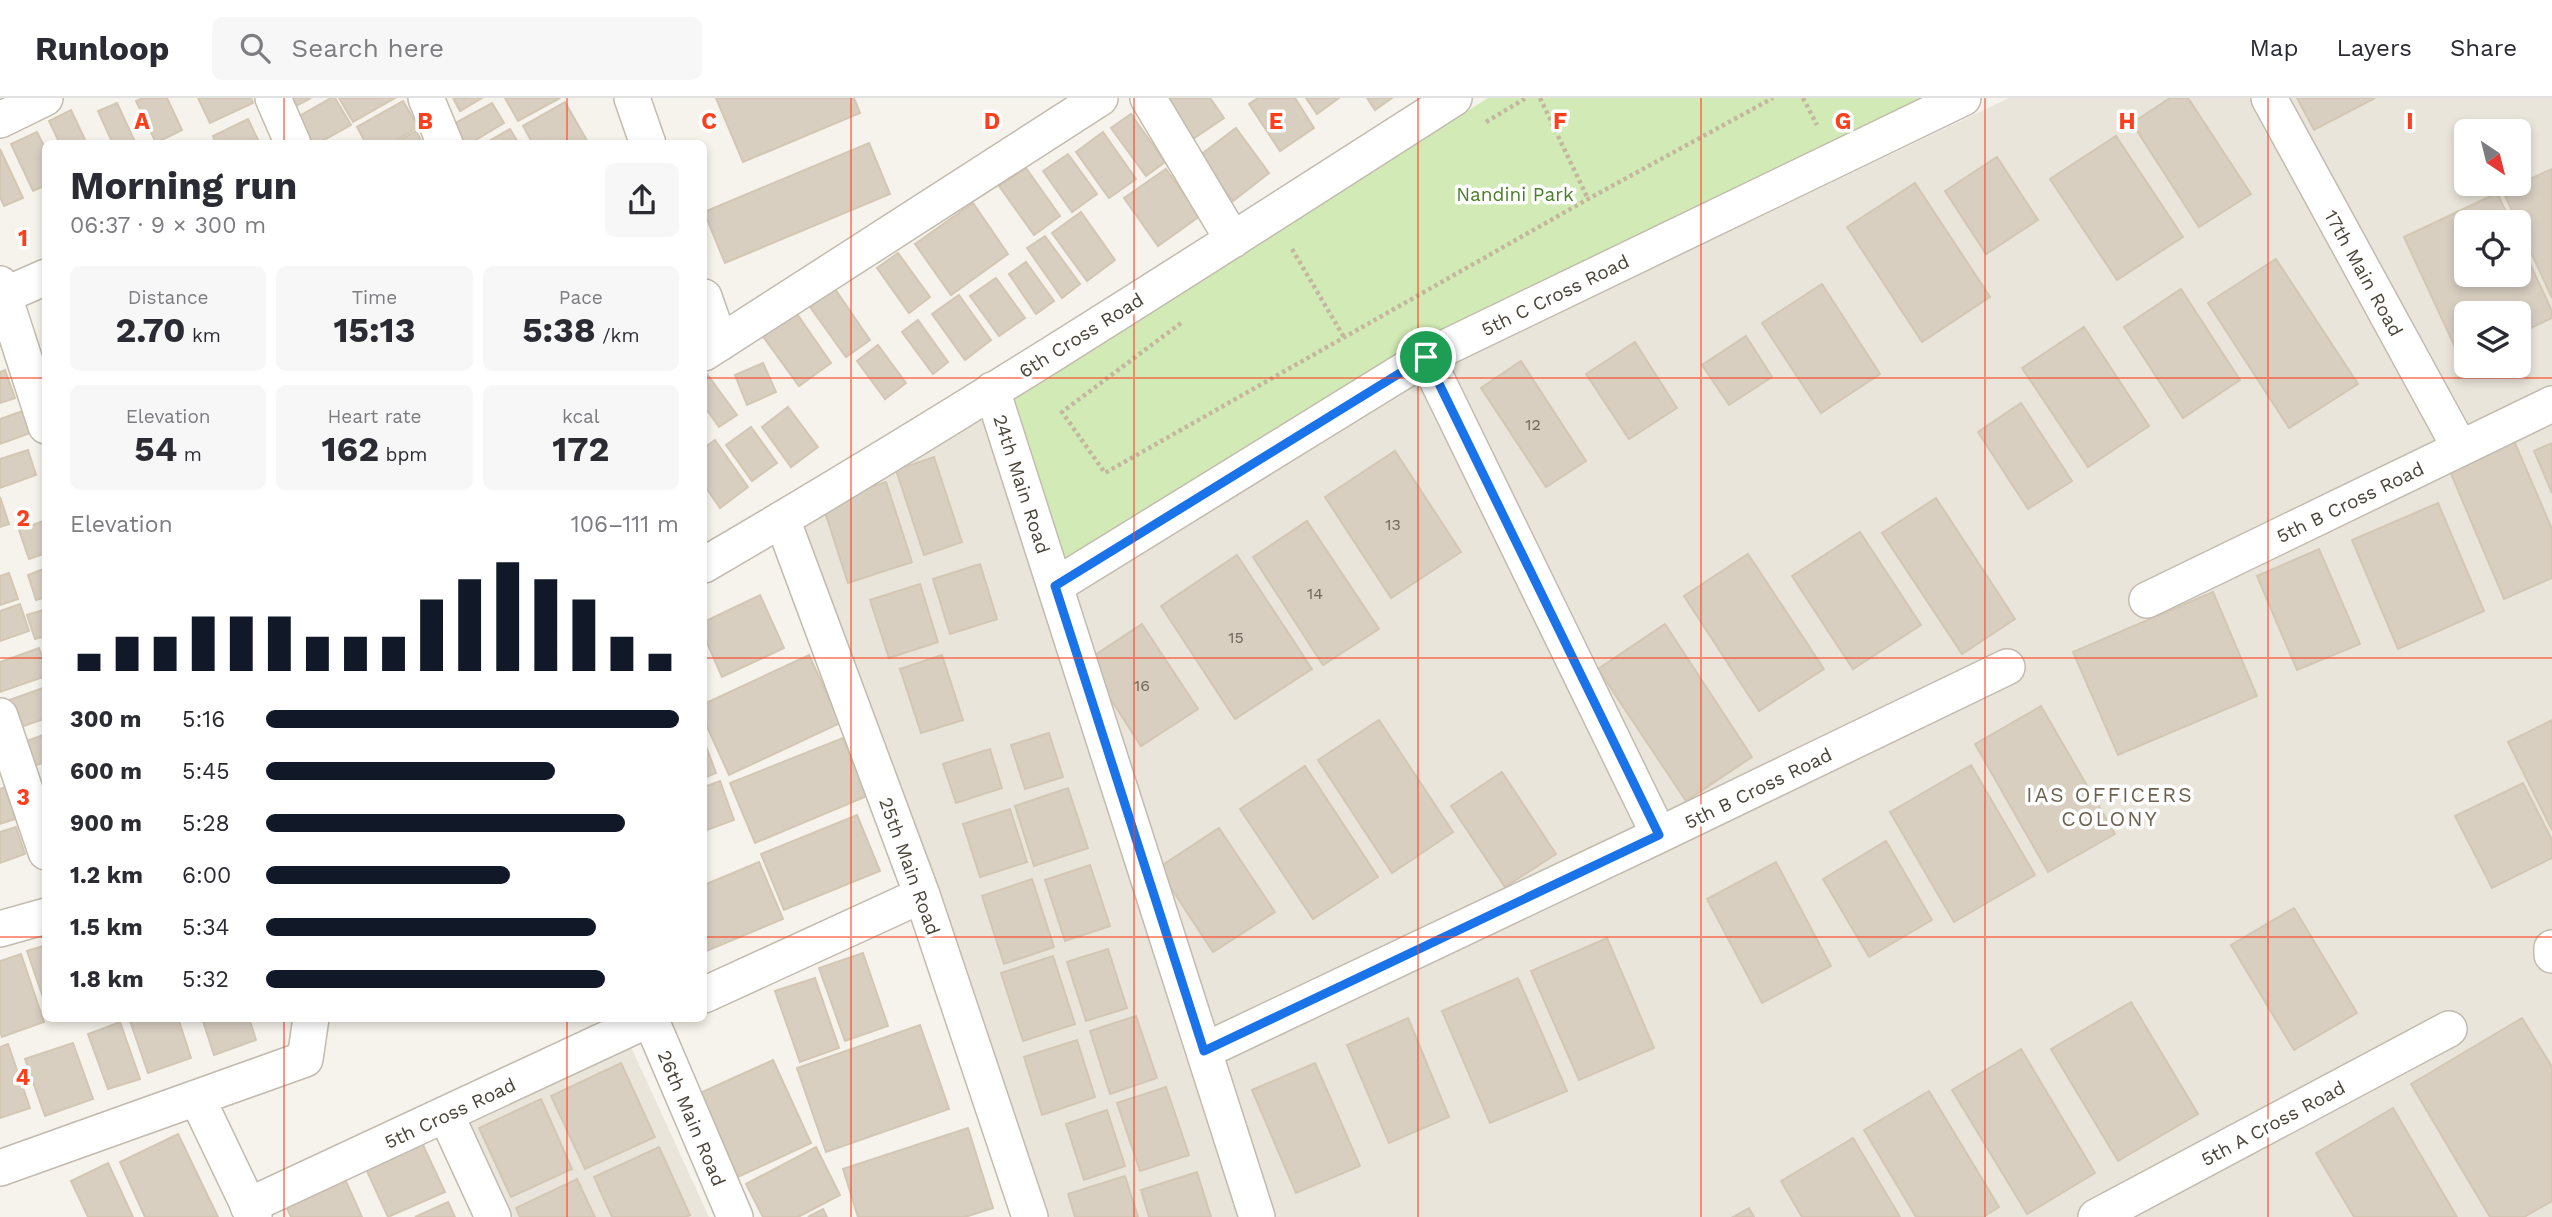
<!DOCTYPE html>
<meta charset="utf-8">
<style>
:root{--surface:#fff;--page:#f7f7f7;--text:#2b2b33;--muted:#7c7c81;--line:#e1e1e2;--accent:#111827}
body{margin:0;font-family:"Work Sans",sans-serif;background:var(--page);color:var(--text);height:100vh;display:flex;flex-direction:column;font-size:26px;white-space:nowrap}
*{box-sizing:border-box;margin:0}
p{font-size:23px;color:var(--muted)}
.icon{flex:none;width:38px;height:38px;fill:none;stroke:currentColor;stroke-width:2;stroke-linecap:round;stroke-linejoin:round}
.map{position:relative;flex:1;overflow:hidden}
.sheet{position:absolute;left:42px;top:42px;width:665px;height:882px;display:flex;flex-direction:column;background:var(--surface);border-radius:10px;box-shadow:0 4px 10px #0003}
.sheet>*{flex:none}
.needle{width:46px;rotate:145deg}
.tools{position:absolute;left:2454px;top:21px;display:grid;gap:14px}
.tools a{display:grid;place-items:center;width:77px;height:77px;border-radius:10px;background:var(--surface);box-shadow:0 4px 10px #0003;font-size:35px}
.pin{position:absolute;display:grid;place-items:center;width:60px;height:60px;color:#fff;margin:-30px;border:4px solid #fff;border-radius:50%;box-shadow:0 2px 7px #0007}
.round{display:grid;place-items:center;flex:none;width:74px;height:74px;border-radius:10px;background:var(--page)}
.summary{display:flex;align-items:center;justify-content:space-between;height:119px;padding:0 28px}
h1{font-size:38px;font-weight:700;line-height:52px}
.metrics{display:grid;grid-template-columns:repeat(3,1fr);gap:10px;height:119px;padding:7px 28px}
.metrics div{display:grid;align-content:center;border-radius:10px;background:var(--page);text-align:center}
.metrics b{font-size:35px;font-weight:700}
.metrics small{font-size:19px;font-weight:400}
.metrics p{font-size:19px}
.chart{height:196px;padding:14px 28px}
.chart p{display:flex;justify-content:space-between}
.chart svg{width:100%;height:126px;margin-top:7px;stroke:var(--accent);stroke-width:6}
ul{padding:0 28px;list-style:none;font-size:23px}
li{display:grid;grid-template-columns:112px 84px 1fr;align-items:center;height:52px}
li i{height:18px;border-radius:9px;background:var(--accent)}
header{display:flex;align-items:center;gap:42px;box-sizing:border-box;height:98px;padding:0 35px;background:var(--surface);border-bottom:2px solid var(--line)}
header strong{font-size:33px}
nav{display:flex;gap:38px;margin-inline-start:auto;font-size:24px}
.search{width:490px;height:63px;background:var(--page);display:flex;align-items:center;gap:18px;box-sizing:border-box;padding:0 24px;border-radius:10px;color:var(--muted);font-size:26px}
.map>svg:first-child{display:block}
</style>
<header>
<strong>Runloop</strong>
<div class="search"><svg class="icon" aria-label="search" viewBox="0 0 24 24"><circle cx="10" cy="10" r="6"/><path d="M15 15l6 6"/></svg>Search here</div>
<nav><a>Map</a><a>Layers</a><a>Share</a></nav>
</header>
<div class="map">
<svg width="2552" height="1119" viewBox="0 0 2552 1119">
<rect width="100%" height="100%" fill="#f6f3ec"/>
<path fill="#eae5da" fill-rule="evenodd" d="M2009,0H2552V1119H1272L1068,493L1412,285ZM2466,33H2518V86H2466ZM2466,124H2518V177H2466ZM2466,215H2518V268H2466Z
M987,307L1250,1119H1037L798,423Z
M631,949L709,1119H503L461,1027Z"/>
<path fill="#d2eab5" d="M1488,0H1939L1061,466L1012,302Z"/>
<path fill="#d8cfc1" stroke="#d3c7b4" stroke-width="2" d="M143,0H167L182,32L156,45L136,3Z
M198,0H251L253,5L210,25Z
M289,0H311L294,9Z
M331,0H335L351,27L317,46H313L298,19Z
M339,0H395L353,24Z
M453,0H482L460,13Z
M505,0H560L518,23Z
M716,0H854L860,15L743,64Z
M1161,0H1210L1224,20L1187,45Z
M1258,0H1295L1314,30L1280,53L1249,6Z
M1306,0H1339L1317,16Z
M1367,0H1392L1375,12Z
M2170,0H2188L2251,96L2199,129L2132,25Z
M2297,0H2375L2314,32Z
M403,3L418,29L390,46H366L357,29Z
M565,4L589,46H533L523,28Z
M117,5L136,46H113L98,13Z
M492,5L504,25L469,46H460L450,28Z
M71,12L87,46H60L49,23Z
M1131,16L1165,64L1146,78L1111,30Z
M248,21L260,46H216L213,38Z
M1236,30L1269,75L1233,103L1199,58Z
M510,31L519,46H484Z
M416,33L423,46H394Z
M37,34L46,52V87L33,93L11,46Z
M1103,34L1136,81L1109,100L1076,54Z
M2116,38L2183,139L2117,182L2050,81Z
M869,45L890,96L725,165L704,114Z
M0,51L23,100L4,108L0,99Z
M1068,56L1097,96L1072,114L1043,73Z
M1997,59L2038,122L1986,156L1945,93Z
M1026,70L1060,118L1034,137L999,88Z
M1166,71L1200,118L1158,148L1124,100Z
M2552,71V200L2503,93Z
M1915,85L1990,199L1922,244L1847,129Z
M2497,95L2511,124H2466V177H2518V140L2552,213V220L2518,236V215H2466V260L2461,262L2404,139Z
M973,105L1008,156L951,197L915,146Z
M1081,114L1115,162L1087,183L1052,135Z
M1045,138L1080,186L1062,200L1027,150Z
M898,155L930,199L909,215L877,170Z
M2276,161L2358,286L2289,330L2208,205Z
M1026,164L1054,203L1036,216L1009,176Z
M996,180L1025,220L999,238L970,198Z
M1822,186L1880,276L1821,315L1762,225Z
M835,191L870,242L846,259L810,209Z
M2181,191L2240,282L2183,320L2124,229Z
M959,197L991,242L965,262L932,216Z
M795,213L831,265L799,288L762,237Z
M918,222L948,264L933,276L902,234Z
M2084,229L2149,328L2088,369L2022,270Z
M1746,238L1772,279L1729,307L1702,267Z
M1635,244L1677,310L1629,341L1586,276Z
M878,247L906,285L885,301L857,263Z
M1521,263L1586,363L1546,389L1481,290Z
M763,265L776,294L747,307L735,277Z
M5,272L15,300L0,305V274Z
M707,276L737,317L719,329L704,308V278Z
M2021,305L2072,383L2028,411L1978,334Z
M788,309L818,349L791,369L762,329Z
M28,311L36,333L0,346V321Z
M751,329L777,365L752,383L726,347Z
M715,342L748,389L720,410L704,387V350Z
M2514,343L2552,431V480L2504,501L2449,371Z
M2552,345V395L2534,353Z
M28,352L36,377L0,390V361Z
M1395,353L1461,454L1391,500L1325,399Z
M934,359L962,444L924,457L896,372Z
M886,384L912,464L848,485L822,405Z
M0,399L9,426L0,429Z
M1936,400L2015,521L1962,556L1882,435Z
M2438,405L2484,513L2398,551L2352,442Z
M46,422V455L29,461L19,432Z
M1307,423L1379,531L1323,567L1253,459Z
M1860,434L1921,527L1853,571L1792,478Z
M2319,451L2360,546L2297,572L2257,478Z
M1748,456L1824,571L1759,613L1684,498Z
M1237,457L1312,571L1235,621L1161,508Z
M980,466L997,521L950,536L933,481Z
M46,470V499L36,502L28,477Z
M9,475L18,501L0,507V478Z
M920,486L938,544L889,560L870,502Z
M2213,494L2257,598L2118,657L2073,554Z
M760,497L784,550L722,579L704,538V524Z
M20,506L29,533L0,543V513Z
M46,511V538L35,541L27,517Z
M1142,526L1198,611L1141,648L1086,563Z
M1665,526L1752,659L1686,703L1598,571Z
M39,550L46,570V578L0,594V564Z
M809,557L840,625L729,677L704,622V606Z
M942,557L963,622L921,635L900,571Z
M46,589V620L10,633L1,605Z
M2041,608L2115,736L2048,774L1975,646Z
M1379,622L1453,734L1392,775L1318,662Z
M2552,622V732L2508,644Z
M1049,635L1063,679L1025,691L1011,647Z
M46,636V664L26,670L18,646Z
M843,640L867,698L755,745L730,685Z
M704,643L716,675L704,680Z
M990,651L1002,690L956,705L943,666Z
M1971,667L2035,777L1954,824L1890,714Z
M1305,668L1378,779L1313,821L1240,711Z
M1502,674L1556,756L1505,789L1451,708Z
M720,683L734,722L704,733V689Z
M2523,685L2552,742V760L2492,790L2455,718Z
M10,687L21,719L0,726V691Z
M1068,690L1088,750L1034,768L1015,708Z
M1010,711L1027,764L980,779L963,726Z
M857,717L880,773L784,812L761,756Z
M16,729L25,756L0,765V734Z
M1219,730L1275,814L1213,854L1158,770Z
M1886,743L1932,822L1869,859L1823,781Z
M759,764L783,821L704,854V787Z
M1776,764L1831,868L1762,905L1707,801Z
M1090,767L1110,828L1065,843L1045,782Z
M1032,781L1054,849L1004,866L982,798Z
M2294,810L2357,915L2294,952L2231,847Z
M1607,840L1654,950L1579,982L1531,873Z
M46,847V908L27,853Z
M1108,851L1127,910L1086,923L1067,864Z
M863,855L888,928L845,943L819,870Z
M21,856L44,924L2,939L0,933V863Z
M1053,858L1075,926L1023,943L1001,875Z
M815,880L839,950L800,964L775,893Z
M1518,880L1567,993L1490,1025L1442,913Z
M2131,904L2198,1016L2118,1063L2051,951Z
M1136,918L1157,980L1110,996L1090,933Z
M129,920H178L191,960L148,975Z
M202,920H249L256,942L214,957Z
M1408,920L1449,1019L1389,1045L1347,947Z
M2522,920L2552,969V1103L2524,1119H2490L2411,986Z
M120,924L140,981L108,991L88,936Z
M920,927L949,1011L826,1054L797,970Z
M1077,942L1095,999L1042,1017L1024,959Z
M73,945L93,1001L45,1018L25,961Z
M8,946L30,1010L0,1020V949Z
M2021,951L2095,1075L2027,1116L1952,992Z
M773,962L811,1045L738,1079L700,995Z
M621,965L655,1039L585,1071L551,998Z
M1315,965L1360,1068L1296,1095L1252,992Z
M1166,989L1189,1057L1140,1073L1117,1005Z
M1929,993L1999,1109L1983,1119H1916L1864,1032Z
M541,1001L572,1071L511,1099L479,1030Z
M2393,1010L2457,1119H2354L2316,1055Z
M1107,1012L1125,1068L1084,1082L1066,1026Z
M968,1030L993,1110L965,1119H858L843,1071Z
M178,1036L218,1119H145L120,1064Z
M1853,1040L1900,1119H1802L1781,1083Z
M422,1045L445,1094L388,1119L366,1071Z
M659,1049L690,1117L686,1119H612L594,1079Z
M816,1049L840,1097L798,1119H763L746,1086Z
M108,1065L133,1119H88L71,1083Z
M1197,1074L1211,1119H1149L1141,1092Z
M1125,1078L1138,1119H1075L1068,1096Z
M344,1079L362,1119H291L285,1106Z
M577,1081L595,1119H520L516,1110Z
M448,1104L455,1119H415Z
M1749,1110L1754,1119H1733Z
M823,1111L827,1119H808Z"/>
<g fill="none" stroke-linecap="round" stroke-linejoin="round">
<defs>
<path id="street" d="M273,0L293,46
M426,0L445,46
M632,0L648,46
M1148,0L1233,142
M2269,0L2460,350
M0,22L45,0
M0,186L46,328
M0,199L46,179
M704,199L720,245
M704,255L1100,0
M1426,259L1659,737
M992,292L1257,1119
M782,421L922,797L1030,1119
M704,467C958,319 1206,159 1454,0
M1055,488L1426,259L1963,0
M2147,502L2552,306
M0,618L46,754
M0,831L46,818
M2552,850V857
M704,897L922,797
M650,920L735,1119
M1204,953L1659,737L2007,569
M197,1000L254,1119
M446,1017L493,1119
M0,1070L305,961L311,920
M248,1108L652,920
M2096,1119L2449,931"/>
</defs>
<use href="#street" stroke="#c2bbae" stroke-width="38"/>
<path stroke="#c4b79f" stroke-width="4.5" stroke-dasharray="3.5 3.5" stroke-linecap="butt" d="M1540,0L1588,101
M1803,0L1817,27
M1486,24L1526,0
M1292,151L1345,241
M1181,225L1062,314L1105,375L1588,101L1773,0"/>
<use href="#street" stroke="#fff" stroke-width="35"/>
</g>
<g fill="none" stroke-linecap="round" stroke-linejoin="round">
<defs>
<path id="route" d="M1426,259L1659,737L1204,953L1055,488Z"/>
</defs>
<use href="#route" stroke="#fff" stroke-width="14"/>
<use href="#route" stroke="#1a73e8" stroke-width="9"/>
</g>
<path fill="none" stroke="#fc3f1d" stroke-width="2" stroke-opacity="0.55" d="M284,0V46M567,0V46M851,0V1119M1134,0V1119M1418,0V1119M1701,0V1119M1985,0V1119M2268,0V1119M0,280H46M704,280H2552M0,560H46M704,560H2552M0,839H46M704,839H2552M284,920V1119M567,920V1119"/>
<g text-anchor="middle" stroke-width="7" stroke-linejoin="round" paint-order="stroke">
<g font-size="16" fill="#6e675b">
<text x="1533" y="332">12</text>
<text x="1393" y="432">13</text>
<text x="1315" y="501">14</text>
<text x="1236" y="545">15</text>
<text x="1142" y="593">16</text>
</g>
<g font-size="19" fill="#4a7f2a" stroke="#fff">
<text x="1515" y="103">Nandini Park</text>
</g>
<g font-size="19" fill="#4b4439" stroke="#fff">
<text transform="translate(2364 175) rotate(61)" y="7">17th Main Road</text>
<text transform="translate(1555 197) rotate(-26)" y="7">5th C Cross Road</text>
<text transform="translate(1081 237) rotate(-32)" y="7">6th Cross Road</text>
<text transform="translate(1022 386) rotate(72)" y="7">24th Main Road</text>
<text transform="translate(2350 404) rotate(-26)" y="7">5th B Cross Road</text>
<text transform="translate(1758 690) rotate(-26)" y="7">5th B Cross Road</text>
<text transform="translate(910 768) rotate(70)" y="7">25th Main Road</text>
<text transform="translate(450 1015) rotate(-25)" y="7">5th Cross Road</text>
<text transform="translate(692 1020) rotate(67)" y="7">26th Main Road</text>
<text transform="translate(2273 1025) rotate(-28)" y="7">5th A Cross Road</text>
</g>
<g font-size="21" letter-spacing="2" fill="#6e6250" stroke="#fff">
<text x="2110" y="704">IAS OFFICERS<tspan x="2110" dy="24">COLONY</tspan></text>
</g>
</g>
<g font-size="23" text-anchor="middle" font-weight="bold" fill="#fc3f1d" stroke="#fff" stroke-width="7" stroke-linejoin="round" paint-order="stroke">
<text x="142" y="31">A</text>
<text x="425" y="31">B</text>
<text x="709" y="31">C</text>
<text x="992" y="31">D</text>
<text x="1276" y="31">E</text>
<text x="1560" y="31">F</text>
<text x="1843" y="31">G</text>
<text x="2127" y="31">H</text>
<text x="2410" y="31">I</text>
<text x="23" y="148">1</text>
<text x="23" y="428">2</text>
<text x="23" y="707">3</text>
<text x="23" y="987">4</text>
</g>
</svg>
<div class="tools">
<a><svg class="needle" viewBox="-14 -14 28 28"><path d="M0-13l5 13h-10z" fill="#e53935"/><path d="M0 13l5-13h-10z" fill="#7c7c81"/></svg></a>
<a><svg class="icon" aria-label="locate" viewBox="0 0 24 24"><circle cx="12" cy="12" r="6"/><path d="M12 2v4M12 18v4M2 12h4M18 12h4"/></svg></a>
<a><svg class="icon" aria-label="layers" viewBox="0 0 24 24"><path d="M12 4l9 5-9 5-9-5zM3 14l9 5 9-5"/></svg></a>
</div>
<div class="pin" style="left:1426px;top:259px;background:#1e9e55"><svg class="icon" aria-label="arrive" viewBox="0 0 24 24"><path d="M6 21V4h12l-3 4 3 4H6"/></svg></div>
<section class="sheet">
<div class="summary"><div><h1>Morning run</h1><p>06:37 · 9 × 300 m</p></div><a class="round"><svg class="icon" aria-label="share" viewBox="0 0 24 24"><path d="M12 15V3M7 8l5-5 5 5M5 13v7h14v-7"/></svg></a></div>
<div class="metrics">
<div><p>Distance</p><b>2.70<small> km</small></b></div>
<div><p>Time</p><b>15:13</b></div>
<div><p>Pace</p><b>5:38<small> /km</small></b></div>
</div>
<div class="metrics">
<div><p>Elevation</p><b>54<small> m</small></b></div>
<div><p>Heart rate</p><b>162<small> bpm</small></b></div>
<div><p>kcal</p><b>172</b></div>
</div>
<div class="chart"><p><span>Elevation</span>106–111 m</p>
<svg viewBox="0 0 160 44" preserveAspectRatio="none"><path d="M5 44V38M15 44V32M25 44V32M35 44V25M45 44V25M55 44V25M65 44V32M75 44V32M85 44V32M95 44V19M105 44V12M115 44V6M125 44V12M135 44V19M145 44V32M155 44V38"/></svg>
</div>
<ul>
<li><b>300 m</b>5:16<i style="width:100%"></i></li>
<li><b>600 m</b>5:45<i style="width:70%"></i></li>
<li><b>900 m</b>5:28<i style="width:87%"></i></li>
<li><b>1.2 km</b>6:00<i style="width:59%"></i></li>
<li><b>1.5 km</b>5:34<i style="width:80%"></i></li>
<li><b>1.8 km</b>5:32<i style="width:82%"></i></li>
</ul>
</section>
</div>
